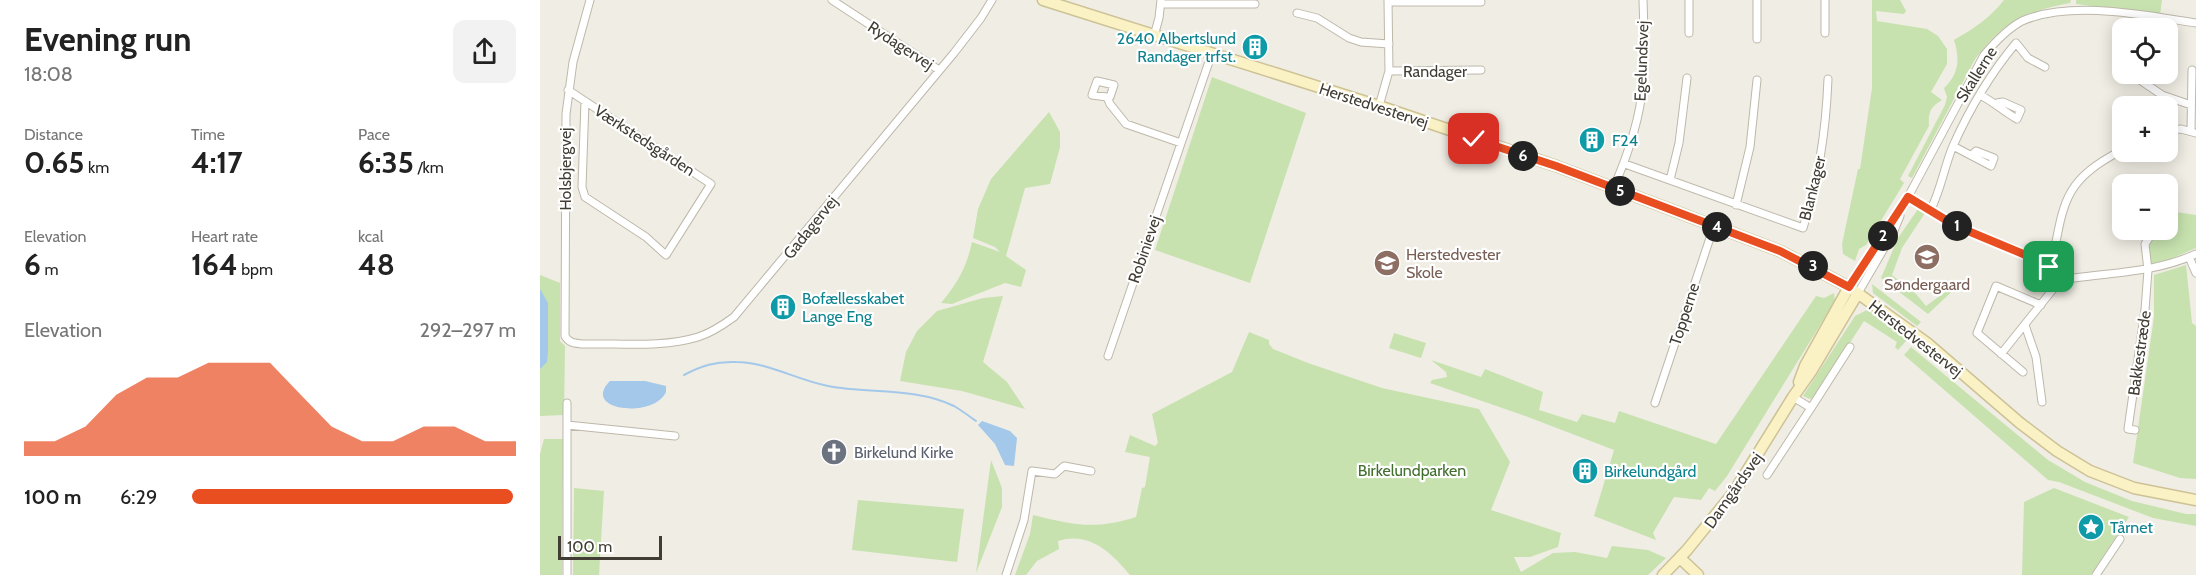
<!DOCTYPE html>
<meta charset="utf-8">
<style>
:root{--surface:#fff;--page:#f2f2f2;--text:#222;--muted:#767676;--accent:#e94e21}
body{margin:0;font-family:Cabin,sans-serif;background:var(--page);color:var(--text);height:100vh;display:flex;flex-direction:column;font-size:22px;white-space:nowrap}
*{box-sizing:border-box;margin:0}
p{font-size:20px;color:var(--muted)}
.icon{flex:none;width:33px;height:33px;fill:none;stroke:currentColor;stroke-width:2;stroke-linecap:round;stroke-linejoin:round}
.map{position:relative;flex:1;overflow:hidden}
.side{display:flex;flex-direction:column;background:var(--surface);width:540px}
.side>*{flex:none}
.buttons{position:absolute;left:1572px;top:18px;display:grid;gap:12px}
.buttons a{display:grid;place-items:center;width:66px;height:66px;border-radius:12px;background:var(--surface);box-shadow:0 3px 15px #0003;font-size:30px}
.scale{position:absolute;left:18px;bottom:15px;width:104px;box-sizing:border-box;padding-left:6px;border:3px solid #423d34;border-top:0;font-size:16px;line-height:21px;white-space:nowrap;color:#423d34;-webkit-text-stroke:4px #fff;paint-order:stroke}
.pin{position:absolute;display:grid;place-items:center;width:51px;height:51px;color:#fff;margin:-26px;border-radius:12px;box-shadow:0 3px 9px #0006}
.km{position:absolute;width:30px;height:30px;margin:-15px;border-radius:50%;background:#222;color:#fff;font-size:16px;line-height:30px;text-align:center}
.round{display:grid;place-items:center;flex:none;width:63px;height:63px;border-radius:12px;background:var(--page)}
.overview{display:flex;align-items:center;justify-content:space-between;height:102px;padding:0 24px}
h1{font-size:33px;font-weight:700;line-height:45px}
.stats{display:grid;grid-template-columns:repeat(3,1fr);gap:9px;height:102px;padding:6px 24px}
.stats div{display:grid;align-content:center}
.stats b{font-size:30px;font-weight:700}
.stats small{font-size:16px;font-weight:400}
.stats p{font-size:16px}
.chart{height:168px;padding:12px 24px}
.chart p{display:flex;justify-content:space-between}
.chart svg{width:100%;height:108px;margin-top:6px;fill:var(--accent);opacity:.7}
ul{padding:0 24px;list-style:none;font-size:20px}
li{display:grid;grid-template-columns:96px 72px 1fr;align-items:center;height:45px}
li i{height:15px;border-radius:8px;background:var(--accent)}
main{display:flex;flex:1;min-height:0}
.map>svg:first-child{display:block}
</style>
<main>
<section class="side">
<div class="overview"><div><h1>Evening run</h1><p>18:08</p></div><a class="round"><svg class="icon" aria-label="share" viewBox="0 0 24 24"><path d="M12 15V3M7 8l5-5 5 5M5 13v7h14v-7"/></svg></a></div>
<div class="stats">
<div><p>Distance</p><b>0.65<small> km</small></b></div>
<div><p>Time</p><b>4:17</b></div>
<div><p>Pace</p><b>6:35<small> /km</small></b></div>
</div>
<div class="stats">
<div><p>Elevation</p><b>6<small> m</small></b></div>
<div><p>Heart rate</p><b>164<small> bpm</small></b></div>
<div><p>kcal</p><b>48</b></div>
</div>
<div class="chart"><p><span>Elevation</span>292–297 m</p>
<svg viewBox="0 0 160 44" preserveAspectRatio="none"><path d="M0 44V38L10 38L20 32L30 19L40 12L50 12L60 6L70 6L80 6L90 19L100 32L110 38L120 38L130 32L140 32L150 38L160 38V44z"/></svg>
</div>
<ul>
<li><b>100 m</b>6:29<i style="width:99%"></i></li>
</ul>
</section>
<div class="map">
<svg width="1656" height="575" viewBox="0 0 1656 575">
<rect width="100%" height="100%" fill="#f0ede4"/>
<path fill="#c7e2af" d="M1332,0H1360L1366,11L1364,14L1336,11L1337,21L1387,29L1398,36L1407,49V64L1391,92L1402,100C1390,107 1388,113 1389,126L1360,179L1364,183L1326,245L1319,249L1315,261L1303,254L1302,244L1318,169H1320L1332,88Z
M1464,0H1531L1530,3C1484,12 1462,22 1434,61L1372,178L1368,176L1405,105L1407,97L1404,88C1419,74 1420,59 1414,40C1433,29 1450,18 1464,0Z
M1536,0H1622L1620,15L1536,4Z
M672,77L766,113L710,283L615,250Z
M509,112L520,132V147L510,184L485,188L466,256L486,270L481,287L465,283L412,304L401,303C418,282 426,269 432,242L460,252L455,247L433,238L438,209L451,179Z
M1378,209L1385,213L1362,248L1352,275L1376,294L1386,306L1423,279L1420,284L1388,314L1341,278L1358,238Z
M1629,211L1656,215V248L1626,261L1611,264L1609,245L1618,230H1628Z
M1646,265L1652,323L1656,326V479L1640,478L1593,463L1614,317V275Z
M0,275L20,283V341L25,346L24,415L0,416Z
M1332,284L1381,322L1377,326L1333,293Z
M1294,293L1295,301L1187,476L1175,491L1169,488L1161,500L1134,497L1113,533L1116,540L1054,516L1074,450L988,417L890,383L892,380L907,377L906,372L891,360L941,377L945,369L1003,392L999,410L1037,422L1042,414L1075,423L1079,411L1176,444L1276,296L1284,298Z
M463,296L443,362L467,382L485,409L422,391L360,381L366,352L377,331L397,311L443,298Z
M1327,310L1370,339L1365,342L1358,350L1355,347L1357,342L1324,321L1275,397L1270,399L1263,396L1315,316Z
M709,332L729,340V344L733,349L768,363L842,388L939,409L970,462L951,510L1021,533L1018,547L990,557H974L981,572L1013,553L1035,552L1067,558L1072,546L1108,550L1126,558L1108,575H590C571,552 549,531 518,541L519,549L497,561L486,575H475L490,534L493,515C533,525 555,530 596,517L602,488L605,487L610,457L585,452L590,435L615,446L618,443L612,414L692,372Z
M854,333L886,343L881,358L849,348Z
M1371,347L1508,460L1545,482L1592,501L1646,514H1656V526L1613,518L1519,482L1508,480L1364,355Z
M4,439H23L22,575H0V454Z
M451,460L462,488V507L436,573Z
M34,488L64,491L59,575H33Z
M1514,488L1589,517L1551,575H1482L1484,502Z
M318,500L424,509L417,562L312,550Z"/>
<path fill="#a3c8ea" d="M0,289L8,303V351L7,362L0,369Z
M70,381H105L126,386V392C114,419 40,411 70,381Z
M442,421L470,431L477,438L474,466L465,465L455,444L438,425Z"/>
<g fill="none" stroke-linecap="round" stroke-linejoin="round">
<path stroke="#a3c8ea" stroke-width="2" d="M144,375C161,366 176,361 196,362C227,362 257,380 288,386C329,394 375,387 414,406C421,410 429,416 436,421"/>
<defs>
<path id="street" d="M50,0L33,62L26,114L25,336C29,343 34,343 42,344C80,343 122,348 158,337C171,333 183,325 194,317L414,53L441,18L452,0
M292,0L399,70
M1149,0V33
M1217,0V39
M1285,0V33
M848,2H941
M621,4H715
M757,13L777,18L809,38L821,42L849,44
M614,36L619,18L621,0
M849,71L941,70
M1598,74L1597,78L1622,95L1651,105
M28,90L171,184L126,255L106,237L45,197L42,187L45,101
M1440,95C1454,102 1463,111 1477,119L1481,110L1463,102L1457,103
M567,97L552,95L557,81L574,85L570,97H567L570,104L586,124L641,143
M839,106L849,71L848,0
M1628,130L1641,129L1656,133
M1651,131L1652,70
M1413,146L1451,166L1454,158L1436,151L1432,155
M1085,164L1263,228C1279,179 1286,130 1288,79
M1130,180L1139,143L1147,78
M1073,189C1088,155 1100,120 1103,83C1105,56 1104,27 1103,0
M1628,192V191
M1368,197L1416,226L1475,249L1522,278H1534C1577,272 1616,272 1656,254
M1196,205L1210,147L1217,80
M1390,211C1401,190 1404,167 1413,146C1429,110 1451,73 1476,43L1488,58L1505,67
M1649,257L1656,273
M1507,270L1512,263C1524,201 1523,181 1582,150
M1309,287L1368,197L1444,55C1455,42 1467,29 1482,21C1531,0 1603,15 1656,23
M1318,293L1353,233L1360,216
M1485,325L1496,357L1502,402
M1461,354L1522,278
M568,356L672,53
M1483,372L1437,333L1456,286L1501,305
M1115,403L1174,226
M1271,408L1310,347
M27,425L135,436
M1595,430L1588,429L1605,310L1608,270L1605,244L1614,230
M1227,475L1271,408L1253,397
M27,575V403
M466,575L484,520L492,471L515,474L524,466L551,471
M1556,575L1580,539"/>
<path id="secondary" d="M503,0L839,106L1016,166L1240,251L1309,287L1341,310L1387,343L1480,423L1517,451L1550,471L1594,488L1656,500
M1259,382L1265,366L1309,287
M1140,558L1158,575
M1123,575L1147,550L1194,492L1253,397L1272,370L1318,293"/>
</defs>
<use href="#street" stroke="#beb8aa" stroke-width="9"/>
<use href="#secondary" stroke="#cdc296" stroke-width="13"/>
<use href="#street" stroke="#fff" stroke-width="7"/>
<use href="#secondary" stroke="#faf1c4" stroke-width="10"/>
</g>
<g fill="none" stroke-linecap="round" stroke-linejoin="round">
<defs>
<path id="route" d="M934,139L1016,166L1240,251L1309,287L1368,197L1416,226L1488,256L1507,270L1509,267"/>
</defs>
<use href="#route" stroke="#fff" stroke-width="12"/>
<use href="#route" stroke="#e94e21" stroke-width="8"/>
</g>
<defs>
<symbol id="building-disc" viewBox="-11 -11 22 22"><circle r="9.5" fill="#0f9aa8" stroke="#fff"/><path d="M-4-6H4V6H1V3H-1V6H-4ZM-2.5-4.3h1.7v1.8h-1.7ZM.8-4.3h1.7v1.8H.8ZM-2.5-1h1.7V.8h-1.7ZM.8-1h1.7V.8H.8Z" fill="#fff"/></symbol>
<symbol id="school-disc" viewBox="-11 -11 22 22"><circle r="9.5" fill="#8d6e63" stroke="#fff"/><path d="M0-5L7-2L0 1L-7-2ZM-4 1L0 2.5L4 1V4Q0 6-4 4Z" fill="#fff"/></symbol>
<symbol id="church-disc" viewBox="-11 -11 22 22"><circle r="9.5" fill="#6b7280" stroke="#fff"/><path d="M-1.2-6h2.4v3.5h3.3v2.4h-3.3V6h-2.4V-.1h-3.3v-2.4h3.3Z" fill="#fff"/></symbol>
<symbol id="sight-disc" viewBox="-11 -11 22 22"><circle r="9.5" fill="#0f9aa8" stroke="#fff"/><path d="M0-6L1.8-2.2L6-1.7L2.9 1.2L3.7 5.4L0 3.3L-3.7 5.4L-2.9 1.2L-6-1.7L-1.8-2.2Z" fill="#fff"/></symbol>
</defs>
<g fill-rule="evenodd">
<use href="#building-disc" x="700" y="32" width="30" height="30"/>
<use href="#building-disc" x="1037" y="125" width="30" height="30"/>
<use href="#school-disc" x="1372" y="242" width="30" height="30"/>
<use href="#school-disc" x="832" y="248" width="30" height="30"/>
<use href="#building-disc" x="228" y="292" width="30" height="30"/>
<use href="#church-disc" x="279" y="437" width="30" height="30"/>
<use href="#building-disc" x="1030" y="456" width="30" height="30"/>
<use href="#sight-disc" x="1536" y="512" width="30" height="30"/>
</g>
<g text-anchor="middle" stroke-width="4.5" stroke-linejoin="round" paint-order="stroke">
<g font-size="16" fill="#0d838f" stroke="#fff" text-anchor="start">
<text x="696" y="44" text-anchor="end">2640 Albertslund<tspan x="696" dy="18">Randager trfst.</tspan></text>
<text x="1072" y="146">F24</text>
<text x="262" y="304">Bofællesskabet<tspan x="262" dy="18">Lange Eng</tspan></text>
<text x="1064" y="477">Birkelundgård</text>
<text x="1570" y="533">Tårnet</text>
</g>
<g font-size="16" fill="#423d34" stroke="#fff">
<text transform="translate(361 45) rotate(33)" y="6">Rydagervej</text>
<text transform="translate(1101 61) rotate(-88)" y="6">Egelundsvej</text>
<text x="895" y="77">Randager</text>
<text transform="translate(1436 74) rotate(-58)" y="6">Skallerne</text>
<text transform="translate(834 105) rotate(18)" y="6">Herstedvestervej</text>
<text transform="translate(105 140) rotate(33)" y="6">Værkstedsgården</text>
<text transform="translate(25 169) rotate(-90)" y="6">Holsbjergvej</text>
<text transform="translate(1272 188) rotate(-76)" y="6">Blankager</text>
<text transform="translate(270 227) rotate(-51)" y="6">Gadagervej</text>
<text transform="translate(604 249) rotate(-71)" y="6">Robinievej</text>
<text transform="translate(1144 314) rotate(-72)" y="6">Topperne</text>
<text transform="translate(1376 338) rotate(38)" y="6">Herstedvestervej</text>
<text transform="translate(1599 353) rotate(-82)" y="6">Bakkestræde</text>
<text transform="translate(1193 490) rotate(-55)" y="6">Damgårdsvej</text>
</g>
<g font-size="16" fill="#785e54" stroke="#fff" text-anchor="start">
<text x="866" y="260">Herstedvester<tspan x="866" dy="18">Skole</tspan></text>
<text x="1387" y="290" text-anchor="middle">Søndergaard</text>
</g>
<g font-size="16" fill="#5b616d" stroke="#fff" text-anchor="start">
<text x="314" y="458">Birkelund Kirke</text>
</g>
<g font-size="16" fill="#416e2d" stroke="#fff">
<text x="872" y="476">Birkelundparken</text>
</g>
</g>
</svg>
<div class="buttons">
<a><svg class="icon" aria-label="locate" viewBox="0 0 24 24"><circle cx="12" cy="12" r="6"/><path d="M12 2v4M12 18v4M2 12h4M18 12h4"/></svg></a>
<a>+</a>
<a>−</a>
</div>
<div class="scale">100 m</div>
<div class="pin" style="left:1509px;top:267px;background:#1e9e55"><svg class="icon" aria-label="arrive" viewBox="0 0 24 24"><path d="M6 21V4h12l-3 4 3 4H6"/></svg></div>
<div class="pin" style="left:934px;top:139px;background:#d93025"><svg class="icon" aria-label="check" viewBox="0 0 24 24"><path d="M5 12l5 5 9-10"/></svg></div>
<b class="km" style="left:1417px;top:226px">1</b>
<b class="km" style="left:1343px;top:236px">2</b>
<b class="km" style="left:1273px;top:266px">3</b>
<b class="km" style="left:1177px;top:227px">4</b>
<b class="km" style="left:1080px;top:191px">5</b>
<b class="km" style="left:983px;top:156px">6</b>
</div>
</main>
